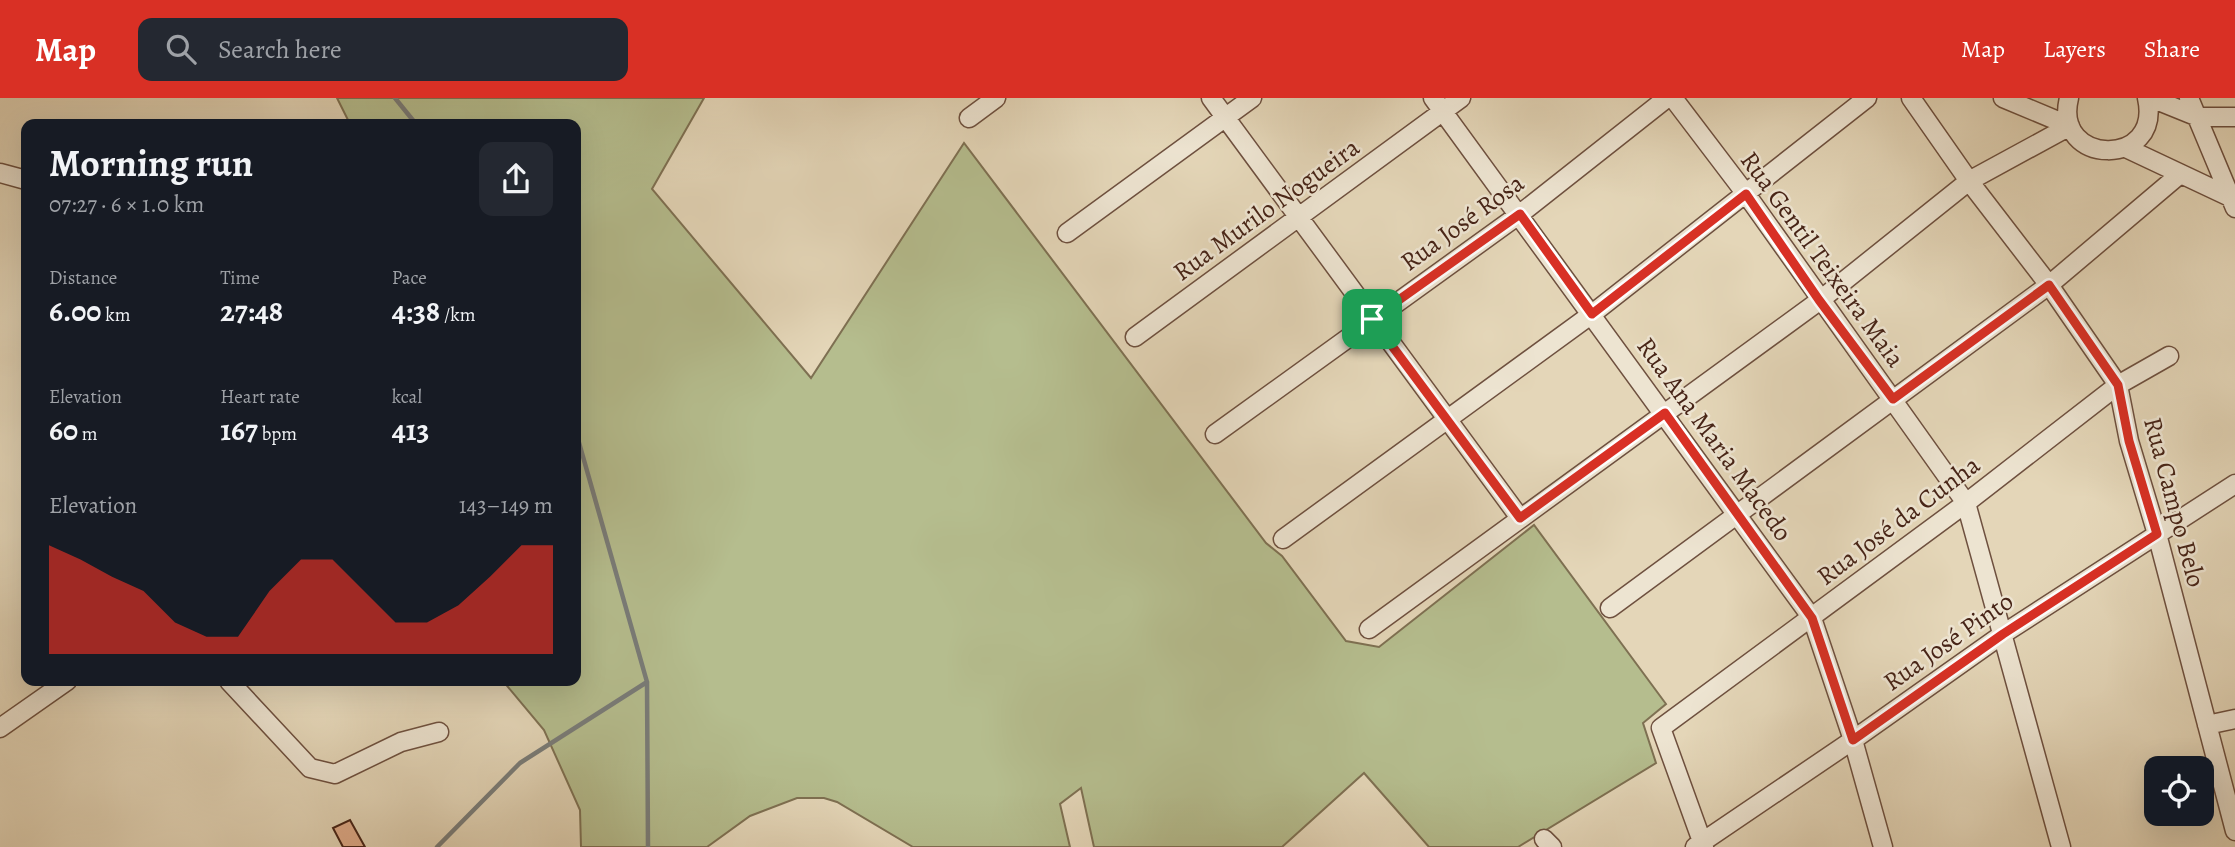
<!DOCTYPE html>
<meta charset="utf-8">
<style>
:root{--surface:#171b24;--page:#242831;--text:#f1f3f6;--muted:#9ea1a6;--accent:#d93025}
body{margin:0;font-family:Alegreya,serif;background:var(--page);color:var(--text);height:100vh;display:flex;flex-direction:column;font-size:26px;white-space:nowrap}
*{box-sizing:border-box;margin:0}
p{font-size:23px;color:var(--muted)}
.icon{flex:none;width:38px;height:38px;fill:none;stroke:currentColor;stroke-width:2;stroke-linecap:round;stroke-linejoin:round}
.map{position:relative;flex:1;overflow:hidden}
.side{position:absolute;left:21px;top:21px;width:560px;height:567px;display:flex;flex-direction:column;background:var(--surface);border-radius:14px;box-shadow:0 7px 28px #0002}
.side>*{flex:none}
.tools{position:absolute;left:2144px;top:658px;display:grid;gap:14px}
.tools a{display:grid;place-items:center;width:70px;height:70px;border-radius:14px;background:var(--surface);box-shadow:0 7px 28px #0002;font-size:35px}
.pin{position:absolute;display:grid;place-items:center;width:60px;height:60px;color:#fff;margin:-30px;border-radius:14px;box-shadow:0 4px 10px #0006}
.round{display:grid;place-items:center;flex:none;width:74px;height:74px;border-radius:14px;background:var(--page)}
.headline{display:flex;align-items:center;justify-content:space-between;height:119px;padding:0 28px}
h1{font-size:38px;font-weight:700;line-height:52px}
.metrics{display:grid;grid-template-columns:repeat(3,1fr);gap:10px;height:119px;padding:7px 28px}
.metrics div{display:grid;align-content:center}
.metrics b{font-size:30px;font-weight:700}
.metrics small{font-size:19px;font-weight:400}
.metrics p{font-size:19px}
.chart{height:196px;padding:14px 28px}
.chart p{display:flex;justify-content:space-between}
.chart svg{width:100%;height:126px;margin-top:7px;fill:var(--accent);opacity:.7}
header{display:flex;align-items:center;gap:42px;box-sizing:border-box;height:98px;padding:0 35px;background:var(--accent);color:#fff}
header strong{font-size:33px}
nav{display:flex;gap:38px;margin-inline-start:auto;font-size:24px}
.search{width:490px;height:63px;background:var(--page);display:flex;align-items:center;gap:18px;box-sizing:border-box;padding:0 24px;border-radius:14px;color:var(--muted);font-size:26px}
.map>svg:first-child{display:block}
</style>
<header>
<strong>Map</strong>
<div class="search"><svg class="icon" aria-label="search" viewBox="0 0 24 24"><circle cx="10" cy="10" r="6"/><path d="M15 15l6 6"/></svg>Search here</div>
<nav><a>Map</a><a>Layers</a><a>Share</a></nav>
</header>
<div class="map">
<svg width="2235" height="749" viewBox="0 0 2235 749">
<rect width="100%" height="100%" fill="#e4d6b8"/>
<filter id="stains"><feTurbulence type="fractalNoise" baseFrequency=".00286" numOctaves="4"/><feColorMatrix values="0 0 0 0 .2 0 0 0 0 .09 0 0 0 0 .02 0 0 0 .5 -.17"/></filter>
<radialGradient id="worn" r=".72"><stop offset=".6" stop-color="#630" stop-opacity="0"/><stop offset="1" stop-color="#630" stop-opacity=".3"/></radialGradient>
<path fill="#b5bd8e" stroke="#7e7052" stroke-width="2" d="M337,0H704L652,91L811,280L964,45L1266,445L1282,458L1346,543L1379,549L1534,427L1666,606L1643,625L1656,665L1518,749H1429L1364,675L1282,749H1094L1081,690L1060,706L1070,749H913L837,704L824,700H797L750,718L707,749H581L580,712L544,632L503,583H576V26H350Z"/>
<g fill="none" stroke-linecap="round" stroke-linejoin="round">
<path stroke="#797c79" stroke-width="4.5" d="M395,0L416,26
M576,334L647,584L648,749
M437,749L520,665L647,584"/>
</g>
<path fill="#e0ac8b" stroke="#472417" stroke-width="2" d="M350,722L365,749H343L333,730Z"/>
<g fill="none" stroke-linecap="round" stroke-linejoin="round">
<defs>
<path id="minor" d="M1211,0L1520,420
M1433,0L1812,520L1853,642L1883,749
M1673,0L1746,96L1966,405L2061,749
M1911,0L1969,83L2049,187L2118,287L2129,343L2157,436L2235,733
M2003,0L2070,28
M2069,0C2052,68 2163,71 2147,0
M2151,0L2198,19H2235
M2189,0L2235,110
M969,20L996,0
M2126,50L2230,99
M0,75L26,82
M1067,135L1252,0
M1135,239L1461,0
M1215,336L1520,116L1667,0
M1283,441L1592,216L1867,0
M1610,510L2049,187L2179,77
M1369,531L1819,203L1969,83L2070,28
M229,583L310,670L335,676L401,644L439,634
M2207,627L2235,621
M0,630L67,583
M1544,741L1552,749
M1695,749L1853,642L2003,536L2235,386
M1704,749L1661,630L1966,405L2118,287L2169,258"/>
</defs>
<use href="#minor" stroke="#6e503f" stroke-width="21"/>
<use href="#minor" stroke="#ede4d1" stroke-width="18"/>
</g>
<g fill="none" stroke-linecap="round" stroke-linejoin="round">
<defs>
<path id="route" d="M1746,96L1819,202L1893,301L2049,187L2118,287L2129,343L2157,436L2003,536L1853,642L1812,520L1665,315L1520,420L1372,221L1520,116L1592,216Z"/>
</defs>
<use href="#route" stroke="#fff" stroke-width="14"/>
<use href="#route" stroke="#d93025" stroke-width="9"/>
</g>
<g text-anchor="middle" stroke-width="5" stroke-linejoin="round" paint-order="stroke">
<g font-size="26" fill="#472417" stroke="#ede4d1">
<text transform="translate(1266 111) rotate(-36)" y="9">Rua Murilo Nogueira</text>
<text transform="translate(1462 124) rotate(-36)" y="9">Rua José Rosa</text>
<text transform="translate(1823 161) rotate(54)" y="9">Rua Gentil Teixeira Maia</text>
<text transform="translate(1715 341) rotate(54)" y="9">Rua Ana Maria Macedo</text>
<text transform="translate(2175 404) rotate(75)" y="9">Rua Campo Belo</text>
<text transform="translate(1898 422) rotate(-37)" y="9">Rua José da Cunha</text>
<text transform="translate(1948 543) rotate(-35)" y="9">Rua José Pinto</text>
</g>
</g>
<rect width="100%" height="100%" filter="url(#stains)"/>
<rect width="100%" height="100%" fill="url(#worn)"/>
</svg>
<div class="tools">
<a><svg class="icon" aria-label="locate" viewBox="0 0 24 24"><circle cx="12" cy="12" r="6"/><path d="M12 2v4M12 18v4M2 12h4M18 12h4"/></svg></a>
</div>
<div class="pin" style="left:1372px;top:221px;background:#1e9e55"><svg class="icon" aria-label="arrive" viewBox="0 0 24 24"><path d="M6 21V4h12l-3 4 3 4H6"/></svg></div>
<section class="side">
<div class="headline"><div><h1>Morning run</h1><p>07:27 · 6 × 1.0 km</p></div><a class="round"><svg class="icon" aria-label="share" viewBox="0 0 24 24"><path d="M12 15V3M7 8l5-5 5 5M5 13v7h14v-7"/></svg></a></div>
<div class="metrics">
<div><p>Distance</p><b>6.00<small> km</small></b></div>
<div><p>Time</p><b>27:48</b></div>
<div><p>Pace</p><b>4:38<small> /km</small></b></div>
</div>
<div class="metrics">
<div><p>Elevation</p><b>60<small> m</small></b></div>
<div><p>Heart rate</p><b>167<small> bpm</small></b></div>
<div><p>kcal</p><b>413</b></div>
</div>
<div class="chart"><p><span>Elevation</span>143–149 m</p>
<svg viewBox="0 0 160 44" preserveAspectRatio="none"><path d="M0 44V6L10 11L20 17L30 22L40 33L50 38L60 38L70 22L80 11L90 11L100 22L110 33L120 33L130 27L140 17L150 6L160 6V44z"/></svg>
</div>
</section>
</div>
